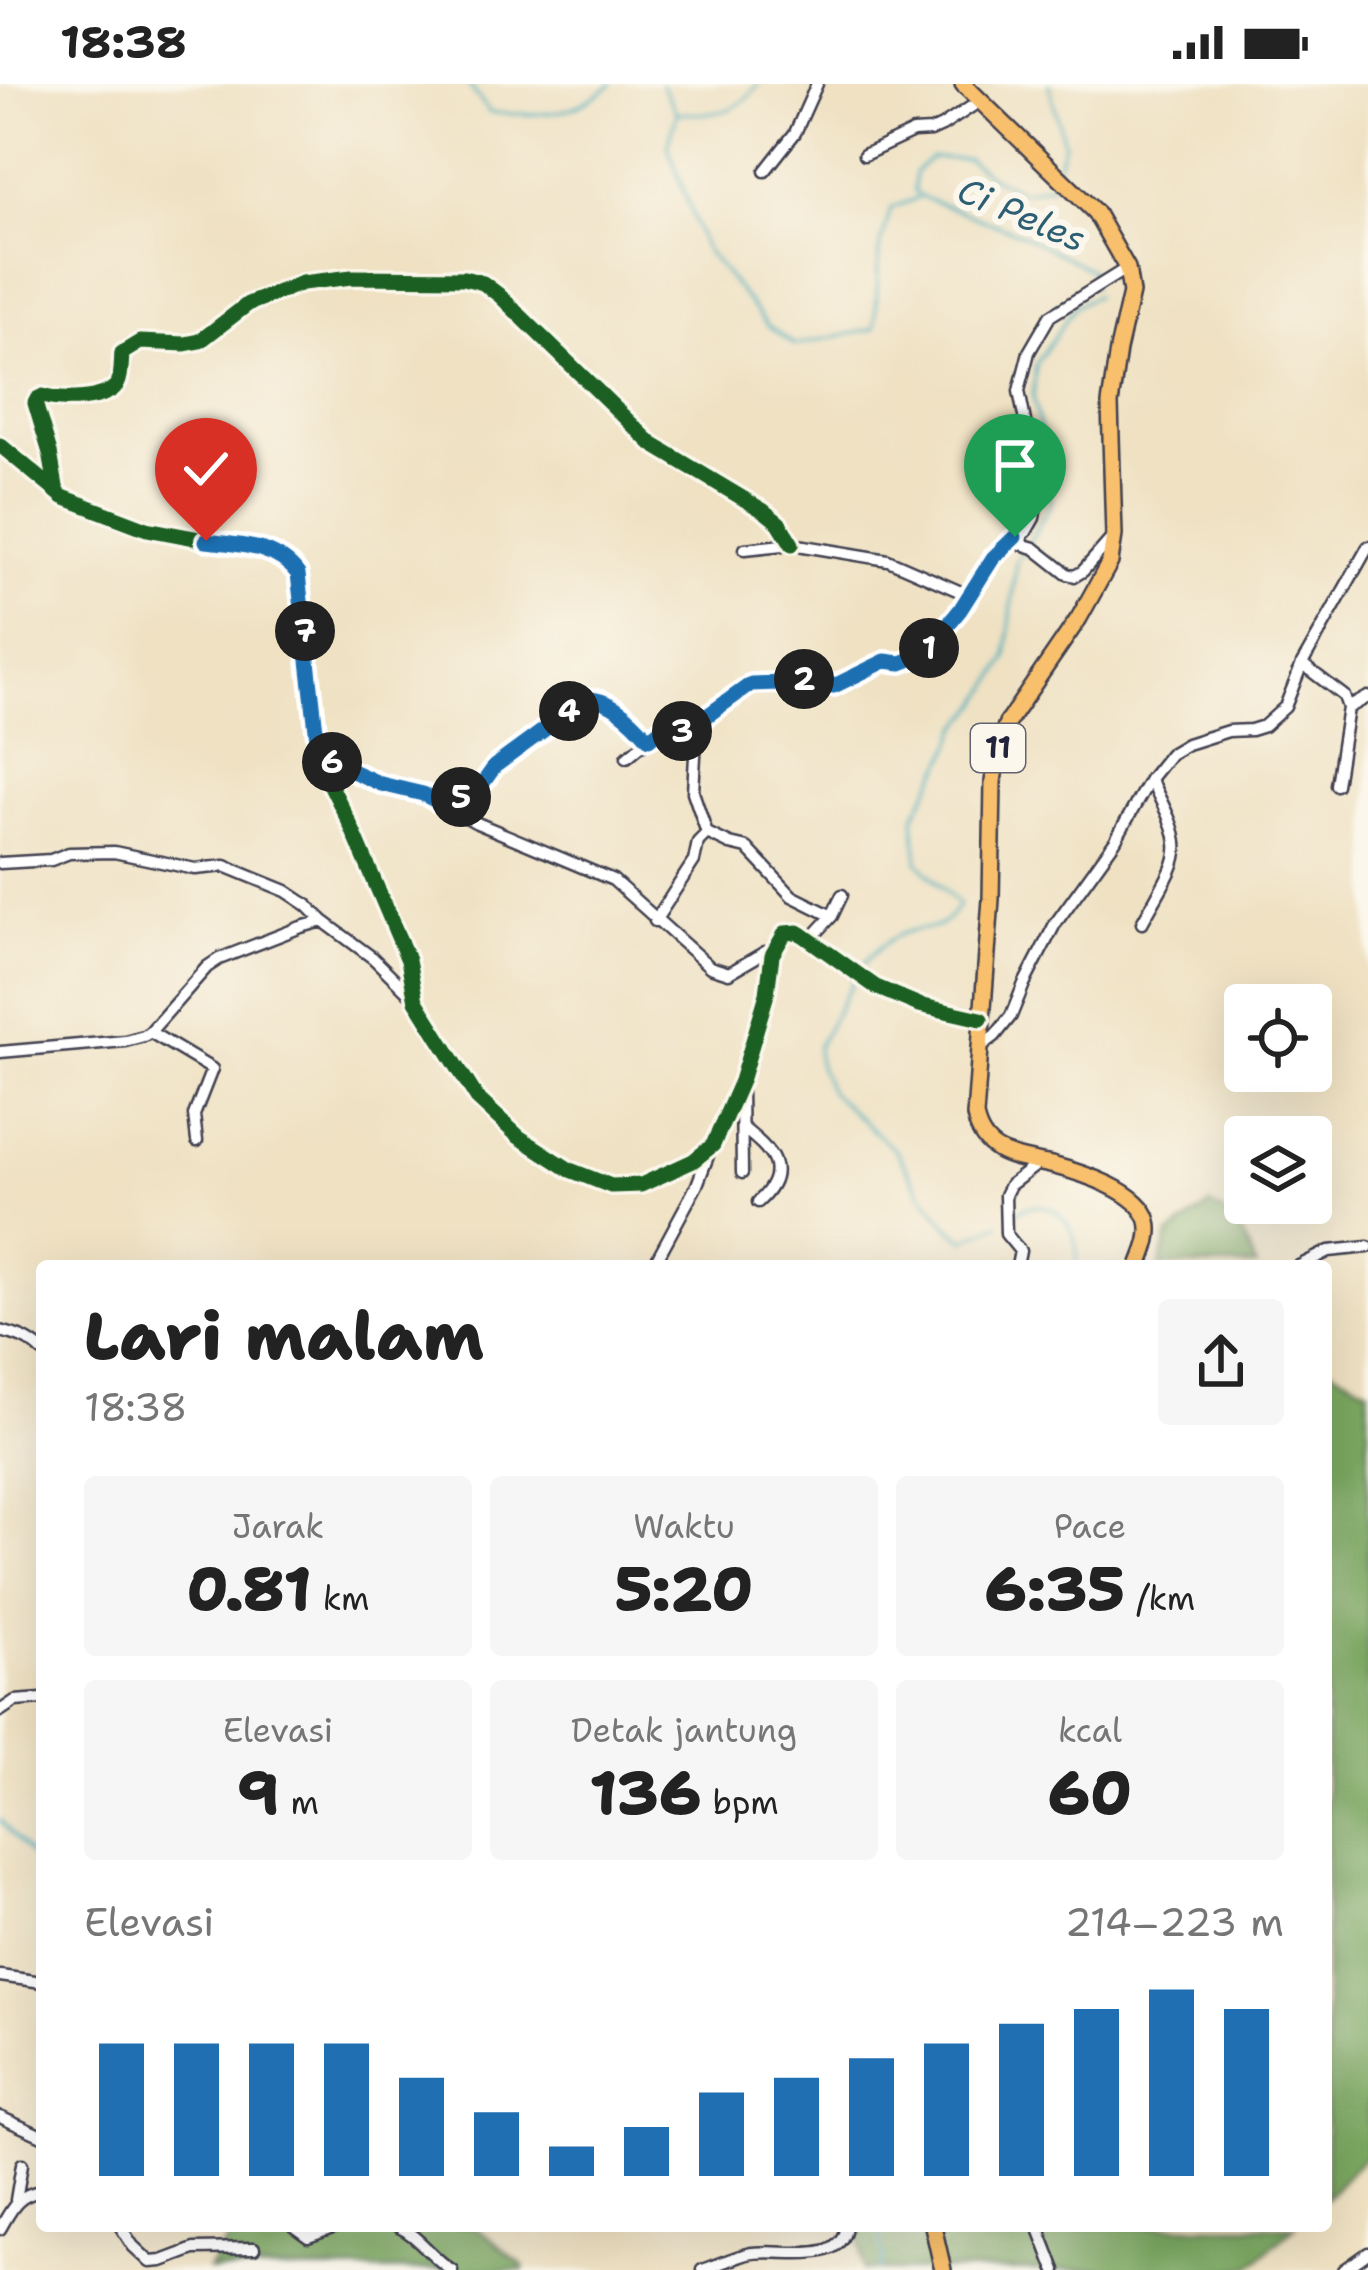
<!DOCTYPE html>
<html lang="id">
<meta charset="utf-8">
<style>
:root{--surface:#fff;--page:#f6f6f6;--text:#222;--muted:#767676;--accent:#1f6fb2}
body{margin:0;font-family:"Shantell Sans",sans-serif;background:var(--page);color:var(--text);height:100vh;display:flex;flex-direction:column;font-size:45px;white-space:nowrap}
*{box-sizing:border-box;margin:0}
p{font-size:39px;color:var(--muted)}
.icon{flex:none;width:66px;height:66px;fill:none;stroke:currentColor;stroke-width:2;stroke-linecap:round;stroke-linejoin:round}
.map{position:relative;flex:1;overflow:hidden}
.panel{position:absolute;left:36px;top:1176px;width:1296px;height:972px;display:flex;flex-direction:column;background:var(--surface);border-radius:12px;box-shadow:0 12px 48px #0002}
.panel>*{flex:none}
.controls{position:absolute;left:1224px;top:900px;display:grid;gap:24px}
.controls a{display:grid;place-items:center;width:108px;height:108px;border-radius:12px;background:var(--surface);box-shadow:0 12px 48px #0002;font-size:60px}
.pin{position:absolute;display:grid;place-items:center;width:102px;height:102px;color:#fff;margin:-123px -51px;border-radius:50% 50% 50% 0;rotate:-45deg;box-shadow:0 0 12px #0007}
.pin .icon{rotate:45deg}
.km{position:absolute;width:60px;height:60px;margin:-30px;border-radius:50%;background:#222;color:#fff;font-size:33px;line-height:60px;text-align:center}
.round{display:grid;place-items:center;flex:none;width:126px;height:126px;border-radius:12px;background:var(--page)}
.summary{display:flex;align-items:center;justify-content:space-between;height:204px;padding:0 48px}
h1{font-size:66px;font-weight:800;line-height:90px}
.stats{display:grid;grid-template-columns:repeat(3,1fr);gap:18px;height:204px;padding:12px 48px}
.stats div{display:grid;align-content:center;border-radius:12px;background:var(--page);text-align:center}
.stats b{font-size:60px;font-weight:800}
.stats small{font-size:33px;font-weight:400}
.stats p{font-size:33px}
.chart{height:336px;padding:24px 48px}
.chart p{display:flex;justify-content:space-between}
.chart svg{width:100%;height:216px;margin-top:12px;stroke:var(--accent);stroke-width:6}
.status{display:flex;justify-content:space-between;align-items:center;height:84px;padding:0 60px;background:var(--surface);direction:ltr}
.status svg{height:33px;fill:currentColor}
.map>svg:first-child{display:block}
</style>
<div class="status"><b>18:38</b><svg viewBox="0 0 49 12"><path d="M0 12V9h3v3zM5 12V6h3v6zM10 12V3h3v9zM15 12V0h3v12zM26 1h20v11H26zM47 4h2v5h-2z"/></svg></div>
<div class="map">
<svg width="1368" height="2186" viewBox="0 0 1368 2186">
<rect width="100%" height="100%" fill="#fbf7ec"/>
<filter id="ink" filterUnits="userSpaceOnUse"><feTurbulence type="fractalNoise" baseFrequency=".00833" numOctaves="2"/><feDisplacementMap in="SourceGraphic" scale="24" xChannelSelector="R" yChannelSelector="G"/><feConvolveMatrix kernelMatrix="1 2 1 2 8 2 1 2 1" color-interpolation-filters="sRGB"/></filter>
<filter id="wash" filterUnits="userSpaceOnUse"><feTurbulence type="fractalNoise" baseFrequency=".004" numOctaves="4" result="noise"/><feDisplacementMap in="SourceGraphic" scale="48" xChannelSelector="R" yChannelSelector="G"/><feGaussianBlur stdDeviation="2.7" result="paint"/><feColorMatrix in="noise" values="0 0 0 0 0 0 0 0 0 0 0 0 0 0 0 0 0 1.4 0 .05"/><feComposite in="paint" operator="in"/></filter>
<g filter="url(#wash)">
<rect width="100%" height="100%" fill="#efe1c2"/>
<path fill="#7aa760" stroke="#4e644e" stroke-width="3" d="M1210,1121C1238,1134 1246,1155 1256,1182H1160L1168,1152Z
M1326,1282L1368,1304V2072L1360,2077L1326,2114Z
M238,2142H474L524,2182V2186H208Z
M858,2142H1067L1076,2146L1090,2142H1295L1251,2182L1235,2186H864Z"/>
<g fill="none" stroke-linecap="round" stroke-linejoin="round">
<path stroke="#3baaba" stroke-width="3" d="M468,0L490,29C542,31 570,35 612,0
M661,0L677,29
M758,0C736,33 713,30 677,29L668,62L704,164L767,241L795,261L875,245L879,167L891,124L921,113L1012,146L1091,186L1093,203
M1049,0L1064,59L1058,80
M918,110L914,107L915,88L931,74L967,75L992,93L1023,108L1051,101L1053,94
M1029,458L1051,419L1049,382L1033,313L1036,280L1075,222L1095,212
M861,884C869,872 886,857 899,851C929,837 935,857 959,821L918,778L914,733L951,664L958,644L980,620L1007,574L1016,477L1024,466
M856,892L817,963L818,979L830,1008L897,1068L920,1107L944,1138L965,1156L999,1140
M1012,1131C1050,1103 1083,1145 1076,1182
M0,1736L42,1786
M877,2142L884,2176L879,2186"/>
</g>
</g>
<g filter="url(#ink)">
<g fill="none" stroke-linecap="round" stroke-linejoin="round">
<defs>
<path id="minor" d="M864,71L913,48L931,47L942,42L980,17
M765,87L795,49L817,0
M0,361L63,413L147,445L273,469L290,480L298,490L301,504L320,680L350,740L408,876L416,917L477,1014L519,1053L570,1086L611,1102L641,1101L693,1077L713,1061L741,997L767,910L772,871L785,849L798,848L803,851L876,903L919,921L981,935
M57,408L50,369L35,319L37,315L43,312C60,318 108,317 118,299C122,292 121,277 122,269L140,258L185,260L200,257L248,220L302,199L352,193L464,194L483,199L499,211L652,360L764,427L779,439L792,460
M1011,457L1034,464L1067,490L1075,492L1083,487L1112,454
M745,465L792,460L888,476L968,511
M1302,580L1344,612L1348,624L1336,701
M1348,624L1368,613
M686,648L751,600L778,599L793,602L812,593L827,602H834L885,577L901,579L924,570L960,526L993,474L1015,453L1026,448L1034,434L1037,417L1036,393L1019,307L1029,268L1050,232L1127,184
M319,672L389,703L430,713L477,739L613,796L710,883L729,889L765,868L774,866
M627,673L668,639L696,654L693,708L707,749L698,758L694,777L655,837
M444,721L478,706L495,682L586,615C610,614 634,636 648,655
M707,749L730,760L747,764L792,812L832,832
M0,779L51,776L69,769L114,768L195,785L225,782L286,807L307,821L323,837L373,874L414,914
M1142,839C1182,766 1190,772 1150,695
M810,856L832,832L842,811
M150,948L212,985L194,1031L197,1057
M979,964L995,952L1011,932L1024,900L1055,840L1115,757L1150,695L1170,670L1187,660L1228,647L1251,646L1264,642L1285,623L1302,580L1368,463
M0,968L125,957L144,952L150,948L207,883L219,875L301,843L323,837
M741,1000L742,1089
M743,1044C770,1066 793,1086 758,1118
M656,1182L657,1175L697,1101L711,1064
M1017,1182L1020,1167L1006,1150L1005,1111L1010,1101L1039,1079
M1299,1182L1329,1167L1368,1163
M0,1247C17,1251 29,1255 42,1267
M0,1627L15,1617L42,1615
M0,1892L42,1898
M0,2033L42,2052
M16,2116L22,2080
M120,2142L133,2162L150,2178L162,2177L194,2165L254,2164
M293,2142L308,2153L338,2142
M397,2142C419,2152 431,2173 452,2186
M1038,2142L1055,2186
M0,2145C11,2126 17,2110 42,2107
M702,2186C717,2181 732,2174 747,2170C778,2162 840,2185 846,2142
M1344,2186L1368,2169"/>
<path id="highway" d="M963,0L1095,128L1127,184L1131,209L1118,266L1110,320L1114,451L1110,478L1079,534L1007,639L998,664L993,698L991,815L975,1032C984,1075 1020,1073 1055,1082C1082,1089 1140,1107 1148,1137C1152,1152 1144,1169 1139,1182
M933,2142L943,2186"/>
</defs>
<use href="#minor" stroke="#413f4f" stroke-width="15"/>
<use href="#highway" stroke="#413f4f" stroke-width="20"/>
<use href="#minor" stroke="#fff" stroke-width="10"/>
<use href="#highway" stroke="#f8bf6c" stroke-width="15"/>
<defs>
<path id="cycleway" d="M0,361L63,413L147,445L273,469L290,480L298,490L301,504L320,680L350,740L408,876L416,917L477,1014L519,1053L570,1086L611,1102L641,1101L693,1077L713,1061L741,997L767,910L772,871L785,849L798,848L803,851L876,903L919,921L981,935
M57,408L50,369L35,319L37,315L43,312C60,318 108,317 118,299C122,292 121,277 122,269L140,258L185,260L200,257L248,220L302,199L352,193L464,194L483,199L499,211L652,360L764,427L779,439L792,460"/>
</defs>
<use href="#cycleway" stroke="#fbf7ec" stroke-width="22"/>
<use href="#cycleway" stroke="#1b5e20" stroke-width="15"/>
</g>
</g>
<g fill="none" stroke-linecap="round" stroke-linejoin="round" filter="url(#ink)">
<defs>
<path id="route" d="M206,457C240,461 276,461 298,490L319,672L381,700L423,710L444,721L478,706L495,682L586,615C610,613 634,637 649,655L668,639L679,647H686L751,600L778,599L794,602L812,592L827,602H834L885,577L901,579L924,570L960,526L993,474L1015,453"/>
</defs>
<use href="#route" stroke="#fff" stroke-width="24"/>
<use href="#route" stroke="#1f6fb2" stroke-width="15"/>
</g>
<g text-anchor="middle" stroke-width="12" stroke-linejoin="round" paint-order="stroke">
<rect fill="#fbf7ec" stroke="#636270" stroke-width="3" x="971" y="640" width="54" height="48" rx="9"/>
<g font-size="30" font-weight="bold" fill="#22223b">
<text x="998" y="674">11</text>
</g>
<g font-size="36" font-style="italic" fill="#2d5f74" stroke="#fbf7ec">
<text transform="translate(1022 130) rotate(23)" y="13">Ci Peles</text>
</g>
</g>
</svg>
<div class="controls">
<a><svg class="icon" aria-label="locate" viewBox="0 0 24 24"><circle cx="12" cy="12" r="6"/><path d="M12 2v4M12 18v4M2 12h4M18 12h4"/></svg></a>
<a><svg class="icon" aria-label="layers" viewBox="0 0 24 24"><path d="M12 4l9 5-9 5-9-5zM3 14l9 5 9-5"/></svg></a>
</div>
<div class="pin" style="left:1015px;top:453px;background:#1e9e55"><svg class="icon" aria-label="arrive" viewBox="0 0 24 24"><path d="M6 21V4h12l-3 4 3 4H6"/></svg></div>
<div class="pin" style="left:206px;top:457px;background:#d93025"><svg class="icon" aria-label="check" viewBox="0 0 24 24"><path d="M5 12l5 5 9-10"/></svg></div>
<b class="km" style="left:929px;top:564px">1</b>
<b class="km" style="left:804px;top:595px">2</b>
<b class="km" style="left:682px;top:647px">3</b>
<b class="km" style="left:569px;top:627px">4</b>
<b class="km" style="left:461px;top:713px">5</b>
<b class="km" style="left:332px;top:678px">6</b>
<b class="km" style="left:305px;top:547px">7</b>
<section class="panel">
<div class="summary"><div><h1>Lari malam</h1><p>18:38</p></div><a class="round"><svg class="icon" aria-label="share" viewBox="0 0 24 24"><path d="M12 15V3M7 8l5-5 5 5M5 13v7h14v-7"/></svg></a></div>
<div class="stats">
<div><p>Jarak</p><b>0.81<small> km</small></b></div>
<div><p>Waktu</p><b>5:20</b></div>
<div><p>Pace</p><b>6:35<small> /km</small></b></div>
</div>
<div class="stats">
<div><p>Elevasi</p><b>9<small> m</small></b></div>
<div><p>Detak jantung</p><b>136<small> bpm</small></b></div>
<div><p>kcal</p><b>60</b></div>
</div>
<div class="chart"><p><span>Elevasi</span>214–223 m</p>
<svg viewBox="0 0 160 44" preserveAspectRatio="none"><path d="M5 44V17M15 44V17M25 44V17M35 44V17M45 44V24M55 44V31M65 44V38M75 44V34M85 44V27M95 44V24M105 44V20M115 44V17M125 44V13M135 44V10M145 44V6M155 44V10"/></svg>
</div>
</section>
</div>
